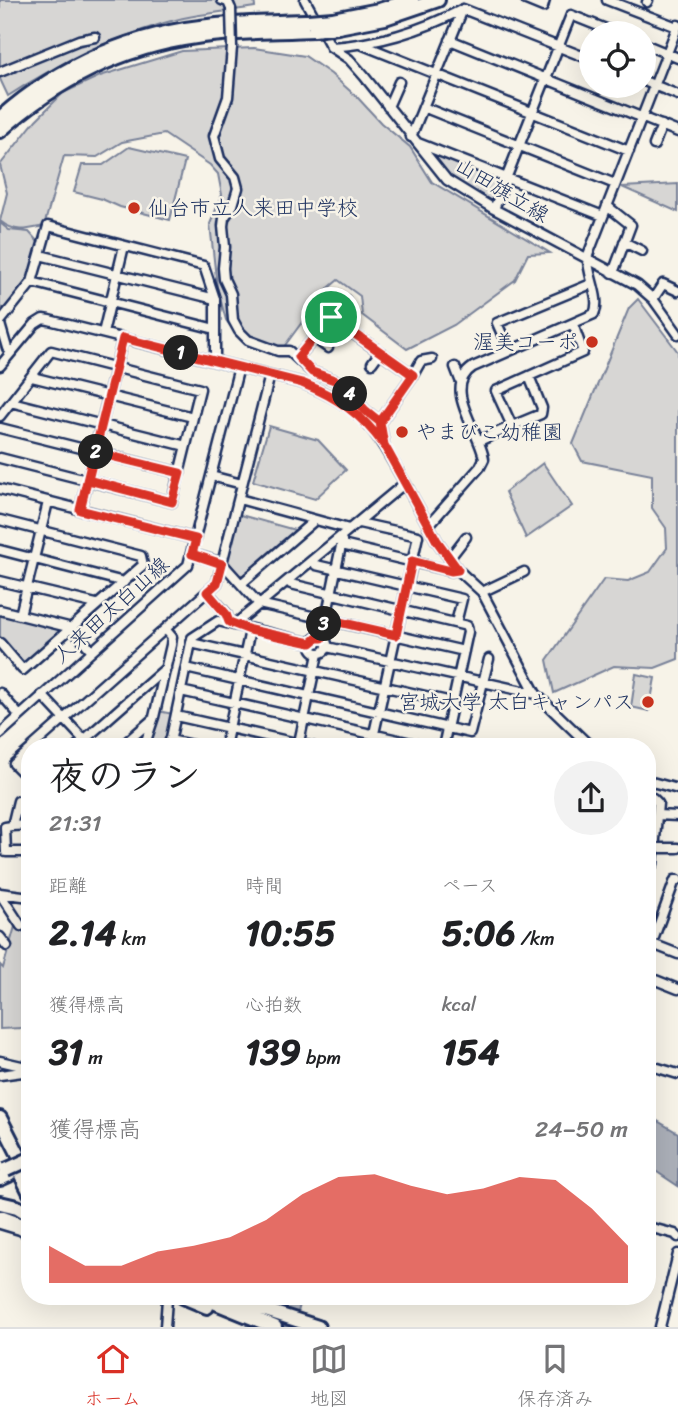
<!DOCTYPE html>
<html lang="ja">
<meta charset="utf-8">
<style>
:root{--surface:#fff;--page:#f2f2f2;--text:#202124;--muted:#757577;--line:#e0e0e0;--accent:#d93025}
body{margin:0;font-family:Sriracha,"Klee One",sans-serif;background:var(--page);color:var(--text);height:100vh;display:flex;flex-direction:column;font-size:26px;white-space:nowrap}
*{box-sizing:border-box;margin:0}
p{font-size:23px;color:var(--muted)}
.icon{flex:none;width:38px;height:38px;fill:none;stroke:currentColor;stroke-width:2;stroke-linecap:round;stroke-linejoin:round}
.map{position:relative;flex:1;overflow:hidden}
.details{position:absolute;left:21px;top:738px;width:635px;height:567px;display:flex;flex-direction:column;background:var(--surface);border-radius:28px;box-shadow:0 7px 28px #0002}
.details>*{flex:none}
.tools{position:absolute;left:579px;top:21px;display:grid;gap:14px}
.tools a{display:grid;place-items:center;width:77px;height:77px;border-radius:50%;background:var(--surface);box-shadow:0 7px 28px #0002;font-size:35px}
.pin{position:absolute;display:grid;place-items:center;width:60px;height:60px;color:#fff;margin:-30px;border:4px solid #fff;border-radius:50%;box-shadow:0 2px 7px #0007}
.km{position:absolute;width:35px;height:35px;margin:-18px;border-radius:50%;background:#222;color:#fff;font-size:19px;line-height:35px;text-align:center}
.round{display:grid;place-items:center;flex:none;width:74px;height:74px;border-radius:37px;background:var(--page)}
.summary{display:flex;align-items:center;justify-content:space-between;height:119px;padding:0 28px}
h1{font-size:38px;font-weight:800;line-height:52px}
.stats{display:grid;grid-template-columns:repeat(3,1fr);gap:10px;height:119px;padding:7px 28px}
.stats div{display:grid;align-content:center}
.stats b{font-size:35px;font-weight:800}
.stats small{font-size:19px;font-weight:400}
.stats p{font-size:19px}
.chart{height:196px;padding:14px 28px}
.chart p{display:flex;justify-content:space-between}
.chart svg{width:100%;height:126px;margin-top:7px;fill:var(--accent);opacity:.7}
.dock{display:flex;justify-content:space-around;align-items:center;height:98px;border-top:2px solid var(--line);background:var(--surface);font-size:19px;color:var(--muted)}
.dock a{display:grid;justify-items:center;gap:4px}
.dock .selected{color:var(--accent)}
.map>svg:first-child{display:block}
</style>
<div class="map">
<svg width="678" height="1327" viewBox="0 0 678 1327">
<rect width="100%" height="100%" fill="#f7f3e8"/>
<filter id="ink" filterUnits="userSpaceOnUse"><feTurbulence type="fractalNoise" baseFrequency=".0143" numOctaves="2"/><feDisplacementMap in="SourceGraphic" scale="14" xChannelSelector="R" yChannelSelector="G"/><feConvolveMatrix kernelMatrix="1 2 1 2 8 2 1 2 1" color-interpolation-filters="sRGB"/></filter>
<g filter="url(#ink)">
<path fill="#d7d6d4" stroke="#798299" stroke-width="2" d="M0,0H254L255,7C225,12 193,14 164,23C109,40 57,64 8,96L0,79Z
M254,48L305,56L331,74L358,98L381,123L410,147L432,182L550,253L528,254L515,280L454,325L407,349L362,315L360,296L338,280L325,291L283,348L261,347L239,338L226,320L217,287L210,224L222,195L218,174L210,165L164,134L122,142L97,157L64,156L44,226C26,230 15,233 0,221L7,193L0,165L36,120L63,93L100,76L182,51Z
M129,147L185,160L170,220L120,207L102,199L74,192L82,165H103Z
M424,148L501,178L502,181L494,202L490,203L452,181Z
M678,184V212L622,187Z
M0,223L9,230L29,232L39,243C38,270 22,288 6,309L0,307Z
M638,299L678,352V659L655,668L614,666L554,693L547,660L604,579L628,581L650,572L667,548L666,528L652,508V475L582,461L573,444L629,308Z
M269,426L318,440L346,470L315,499L253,481Z
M543,463L572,506L526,538L505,492Z
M237,514L295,530V533L243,575H238L226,558Z
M0,613L64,629L23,664L0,639Z
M636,674L655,678L649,711L631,707Z
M158,711L173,714L165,747H149Z
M16,923L30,927V1031L22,1028L0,1029V965L3,968Z"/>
<path fill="#acb0b9" stroke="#727c95" stroke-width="2" d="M648,1118L654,1119L678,1133V1186L648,1166Z
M255,1297H302L294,1327H246Z"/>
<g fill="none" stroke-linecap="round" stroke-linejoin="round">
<defs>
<path id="minor" d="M222,0L228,2L231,9
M305,0L331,47L349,59L364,76L447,180L494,209L637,285L653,299L678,334
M526,0L543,7L545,0
M607,0L677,27
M647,2L648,0
M450,40L678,132
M644,44L678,58
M363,45L629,151
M232,47L228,97L214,136L220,159L235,177L238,188L233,205L224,218L223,226L225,247L223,268L224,279L231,294L233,320L239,331L248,340L278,351H289L312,372L340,382L365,410L380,422L384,445
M331,47C378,44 421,31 463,9L592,60
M0,72L79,40L95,37
M644,81L678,95
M388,107L399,82
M423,107L615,184
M411,137L463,9
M418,143L603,216
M654,145L662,125
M607,206L631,225L613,273
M494,209L571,15L616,33
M624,242L642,251
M40,255L215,299
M32,282L215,329
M653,299L663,284L678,291
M331,318L345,300
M0,322L32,282L48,226L204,266L215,299V361
M0,324L7,348L11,352
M103,333L124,246
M314,338L328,348
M509,350L497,323L591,284
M298,357L331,318L413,375L380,422
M372,363L380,352
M0,366L35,324L43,319L49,320L302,383C364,408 374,428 405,483
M455,367L460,380
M413,375L421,361L432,359
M32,377L193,417
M11,402L186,446
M0,416L51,351L200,389L172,502L0,458
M512,426L541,414L542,408L529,376
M0,428L180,473
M479,441L512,426L496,391L583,352L573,324
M211,476L242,484
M0,489L196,539
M239,499L349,529
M80,510L123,338
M0,520L141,556L143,565L23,670L0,643
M359,523L418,536L371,747
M428,526L480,467L484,459C480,431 441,388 473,367L594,314C602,298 586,274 588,255L678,25
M342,545L451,571L458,570
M0,550L124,582
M192,554L222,563L259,604L464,651
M449,559L466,537
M316,565L462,599L456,623
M0,581L96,604
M241,584L315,520
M291,584L467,626L468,632L443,747
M207,592L226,613L229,622
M482,592L524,572
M0,610L72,628L92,651
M20,615L48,502
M234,625L405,483L437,541L458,570L482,592L536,694
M311 645a8 8 0 1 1 16 0a8 8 0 1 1-16 0Z
M322,638L342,541
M191,643L452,702
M327,647L536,694L591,747
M186,668L470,733L489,659
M181,691L429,747
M0,693L20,716
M42,695L84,740
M176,716L314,747
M0,734L188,565L239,367
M170,740L201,747
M32,747L217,583L270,375
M76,747L166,668
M121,747L153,719
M144,747L154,717L171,645L172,637L166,630
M169,747L192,638L218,621L311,643
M225,747L250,630
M298,747L318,654
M30,750L14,764L22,772L30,770
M648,781L678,789
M648,798H653L658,803L653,864
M30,801H18L12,826L5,827L6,852H30
M657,815L678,816
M12,826L30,825
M654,848H678
M0,893L30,897
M0,894L21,926
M0,937L7,946
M650,943L678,954
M652,943L675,880H678
M648,977L678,989
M0,1061L30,1068
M648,1065L678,1074
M0,1075L30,1071
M0,1224L20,1230L30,1236
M648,1227L675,1234L678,1237
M165,1327L167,1299
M660,1327L678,1254"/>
<path id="highway" d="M333,19L379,10L412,0
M338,27L385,18L438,0
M0,118C61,64 136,32 217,25C247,23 278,22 308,21
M0,131C55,81 122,47 196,37C235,31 275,32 314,30
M0,1118L30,1177
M19,1171L30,1193
M0,1179L9,1175
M0,1203L17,1207L30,1215
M0,1217L30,1228
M183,1297L207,1307
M201,1297L275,1327
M225,1297L318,1327"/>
</defs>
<use href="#minor" stroke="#1b2f5e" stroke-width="13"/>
<use href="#highway" stroke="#1b2f5e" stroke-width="18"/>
<use href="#minor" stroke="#f7f3e8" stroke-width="8"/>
<use href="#highway" stroke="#f7f3e8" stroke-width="12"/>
<defs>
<path id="minor-bridge" d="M231,9L232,47"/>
<path id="highway-bridge" d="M308,21L333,19
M314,30L338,27
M6,1170L30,1159"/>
</defs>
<use href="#minor-bridge" stroke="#1b2f5e" stroke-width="13" stroke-linecap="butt"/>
<use href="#highway-bridge" stroke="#1b2f5e" stroke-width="18" stroke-linecap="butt"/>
<use href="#minor-bridge" stroke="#f7f3e8" stroke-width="8"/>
<use href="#highway-bridge" stroke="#f7f3e8" stroke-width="12"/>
</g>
</g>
<g fill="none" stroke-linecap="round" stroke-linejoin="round" filter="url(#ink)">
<defs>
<path id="route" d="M331,317L413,375L380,422L384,445C362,414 337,397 302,383L123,338L88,480L172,502L180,473L94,452L80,510L196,539L192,554L222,564L217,583L207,592L226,614L229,622L250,630L311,643L317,638H322L326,619L396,635L412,561L451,571L458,570L437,541L388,452L384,445L380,422L365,410L340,382L312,372L298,357L331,317"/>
</defs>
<use href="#route" stroke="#fff" stroke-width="14"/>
<use href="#route" stroke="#d93025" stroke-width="9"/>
</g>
<g fill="#c8321e" stroke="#f7f3e8" stroke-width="2.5">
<circle cx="134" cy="208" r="7"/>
<circle cx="592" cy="342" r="7"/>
<circle cx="402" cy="432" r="7"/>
<circle cx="648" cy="702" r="7"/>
</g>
<g text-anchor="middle" stroke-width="5" stroke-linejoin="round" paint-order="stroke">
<g font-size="21" fill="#1b2f5e" stroke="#f7f3e8">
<text transform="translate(502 190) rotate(31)" y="7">山田旗立線</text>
<text transform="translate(111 610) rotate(-42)" y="7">人来田太白山線</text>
</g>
<g font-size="21" fill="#1b2f5e" stroke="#f7f3e8" text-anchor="start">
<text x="148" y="215">仙台市立人来田中学校</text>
<text x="578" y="349" text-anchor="end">渥美コーポ</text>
<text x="416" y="439">やまびこ幼稚園</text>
<text x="634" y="709" text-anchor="end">宮城大学 太白キャンパス</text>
</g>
</g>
</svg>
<div class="tools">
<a><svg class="icon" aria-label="locate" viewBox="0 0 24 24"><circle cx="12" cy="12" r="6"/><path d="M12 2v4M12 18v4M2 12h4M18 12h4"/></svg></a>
</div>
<div class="pin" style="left:331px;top:317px;background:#1e9e55"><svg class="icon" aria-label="arrive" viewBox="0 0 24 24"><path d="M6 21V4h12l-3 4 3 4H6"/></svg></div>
<b class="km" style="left:181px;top:353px">1</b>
<b class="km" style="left:96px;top:452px">2</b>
<b class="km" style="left:324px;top:624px">3</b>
<b class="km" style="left:350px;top:394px">4</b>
<section class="details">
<div class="summary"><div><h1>夜のラン</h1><p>21:31</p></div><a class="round"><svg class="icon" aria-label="share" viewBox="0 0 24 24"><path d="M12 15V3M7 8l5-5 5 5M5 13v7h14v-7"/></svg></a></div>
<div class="stats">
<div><p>距離</p><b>2.14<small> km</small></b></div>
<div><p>時間</p><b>10:55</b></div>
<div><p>ペース</p><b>5:06<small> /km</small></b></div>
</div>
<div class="stats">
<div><p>獲得標高</p><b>31<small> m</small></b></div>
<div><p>心拍数</p><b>139<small> bpm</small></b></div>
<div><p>kcal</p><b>154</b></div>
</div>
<div class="chart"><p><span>獲得標高</span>24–50 m</p>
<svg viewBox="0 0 160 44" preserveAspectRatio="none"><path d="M0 44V31L10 38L20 38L30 33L40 31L50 28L60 22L70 13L80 7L90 6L100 10L110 13L120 11L130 7L140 8L150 18L160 31V44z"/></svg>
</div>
</section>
</div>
<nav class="dock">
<a class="selected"><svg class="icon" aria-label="home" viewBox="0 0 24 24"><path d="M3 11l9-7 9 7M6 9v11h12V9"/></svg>ホーム</a>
<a><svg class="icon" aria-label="map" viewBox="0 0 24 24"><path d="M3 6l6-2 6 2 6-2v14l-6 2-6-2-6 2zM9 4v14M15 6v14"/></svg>地図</a>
<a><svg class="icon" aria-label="saved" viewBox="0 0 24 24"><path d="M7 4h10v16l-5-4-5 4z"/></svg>保存済み</a>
</nav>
